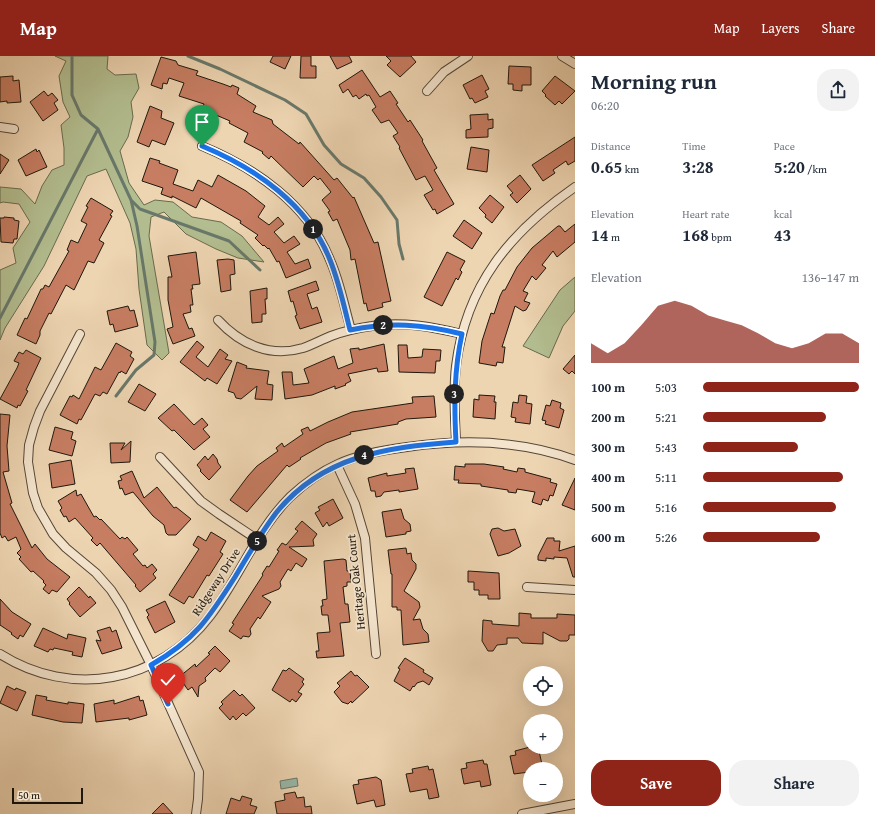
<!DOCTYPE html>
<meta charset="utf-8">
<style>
:root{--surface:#fff;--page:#f2f2f3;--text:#1f2937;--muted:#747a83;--accent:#8f2418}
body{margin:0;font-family:"Gentium Book Plus",serif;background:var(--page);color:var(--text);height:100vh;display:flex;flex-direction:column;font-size:15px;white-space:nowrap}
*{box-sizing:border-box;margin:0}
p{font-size:13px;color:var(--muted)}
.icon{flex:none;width:22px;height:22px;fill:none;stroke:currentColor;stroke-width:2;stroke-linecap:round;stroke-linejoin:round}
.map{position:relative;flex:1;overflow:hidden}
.details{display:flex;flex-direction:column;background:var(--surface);width:300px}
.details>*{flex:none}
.buttons{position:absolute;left:523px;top:610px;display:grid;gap:8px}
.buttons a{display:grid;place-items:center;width:40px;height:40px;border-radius:50%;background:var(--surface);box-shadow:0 4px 16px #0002;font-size:20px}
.scale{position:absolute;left:12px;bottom:10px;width:71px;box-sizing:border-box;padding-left:4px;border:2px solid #1f170c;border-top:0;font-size:11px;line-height:14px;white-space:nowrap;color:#1f170c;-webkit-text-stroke:3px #f4e4cd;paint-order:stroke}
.pin{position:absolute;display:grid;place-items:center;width:34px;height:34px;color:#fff;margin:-41px -17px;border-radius:50% 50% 50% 0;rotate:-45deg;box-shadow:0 0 4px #0007}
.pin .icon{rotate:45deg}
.km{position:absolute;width:20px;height:20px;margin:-10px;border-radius:50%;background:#222;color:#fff;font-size:11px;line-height:20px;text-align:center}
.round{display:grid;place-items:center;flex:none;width:42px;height:42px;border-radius:16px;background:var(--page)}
.summary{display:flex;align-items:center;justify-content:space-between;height:68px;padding:0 16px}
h1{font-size:22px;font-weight:700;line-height:30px}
.figures{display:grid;grid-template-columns:repeat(3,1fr);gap:6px;height:68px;padding:4px 16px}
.figures div{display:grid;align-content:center}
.figures b{font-size:17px;font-weight:700}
.figures small{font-size:11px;font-weight:400}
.figures p{font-size:11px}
.chart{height:112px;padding:8px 16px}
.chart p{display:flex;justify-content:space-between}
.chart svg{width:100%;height:72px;margin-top:4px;fill:var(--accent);opacity:.7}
.action{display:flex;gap:8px;margin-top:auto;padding:8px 16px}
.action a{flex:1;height:46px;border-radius:16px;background:var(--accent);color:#fff;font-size:16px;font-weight:700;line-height:46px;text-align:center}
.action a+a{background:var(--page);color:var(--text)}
ul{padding:0 16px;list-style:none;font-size:13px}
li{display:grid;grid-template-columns:64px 48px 1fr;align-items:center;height:30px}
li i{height:10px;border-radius:5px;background:var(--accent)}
header{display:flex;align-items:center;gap:24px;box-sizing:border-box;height:56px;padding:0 20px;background:var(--accent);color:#fff}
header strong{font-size:19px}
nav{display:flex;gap:22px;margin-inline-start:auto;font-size:14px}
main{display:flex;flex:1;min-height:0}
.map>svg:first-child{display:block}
</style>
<header>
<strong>Map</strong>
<nav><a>Map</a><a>Layers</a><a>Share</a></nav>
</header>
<main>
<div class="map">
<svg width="575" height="758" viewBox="0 0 575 758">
<rect width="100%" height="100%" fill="#eed5b2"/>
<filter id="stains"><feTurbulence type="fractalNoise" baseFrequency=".005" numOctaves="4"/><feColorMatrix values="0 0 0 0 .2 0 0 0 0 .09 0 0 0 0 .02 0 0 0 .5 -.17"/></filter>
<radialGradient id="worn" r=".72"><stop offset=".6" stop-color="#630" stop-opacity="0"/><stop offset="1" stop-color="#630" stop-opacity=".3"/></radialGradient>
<path fill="#b3be90" stroke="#696a4e" d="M55,0H108L107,13L115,19L136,18L139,32L131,46L133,61L128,81L120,95L129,127L144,149L155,144L173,146L192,161L221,166L242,180L264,206L238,202L216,193L186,178L164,156L151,161L149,180L169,297L162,304L147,289L139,233L136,193L130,167L106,113L87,120L44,210L5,272L0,284V214L16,207L13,192L30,166L19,148L3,146L0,147V131L21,133L35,148L42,130L52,114L64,109V92L61,69L70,61L63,46L59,20L66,5Z
M575,221V255L563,270L549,302L523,290L560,234Z"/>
<path fill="#99b9ab" stroke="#68786b" d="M297,722L298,730L281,733L280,725Z"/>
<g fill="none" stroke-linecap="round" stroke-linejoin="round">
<path stroke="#68786b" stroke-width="3" d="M72,0V39L81,59L98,73L131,144L137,170L155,286L154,299L136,314L116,340
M188,0L220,13L285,44L306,58L324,89L341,108L364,122L381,141L397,164L399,188L403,203
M131,144L140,153L229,185L260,214
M0,262L98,73"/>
</g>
<path fill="#c77d62" stroke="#1f170c" d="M273,0H291L285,13L270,6Z
M301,0H311V10H316V22H300Z
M330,0H349L352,6L337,13Z
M386,0H411L416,6L400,21L387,9L391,5Z
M161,1L176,5L178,9L198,15L196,19L223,28L231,31L232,29L239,32L237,38L256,50L253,56L272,64L273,68L299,88L300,86L334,124L337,122L353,142L354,141L374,187L378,186L391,245L382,247L383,251L368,255L366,247L364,248L355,203L351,204L350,194L337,163L333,165L328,156L330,155L322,144L331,136L320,122L318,124L314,120L303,131L271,100L269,103L262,97L263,96L244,86L248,77L229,67L230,65L202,53L204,48L179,40L184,27L169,22L167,28L163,27L162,33L151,29Z
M509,10L531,11V29H522V35L513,34V28H508Z
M362,14L380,41L390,35L398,47L396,48L408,66L410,64L423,84L422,85L437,112L434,114L454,148L437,158L435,153L433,154L424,139L433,134L425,120L416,124L399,92L400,91L393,80L398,77L389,64L381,67L372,54L376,51L369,39L367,40L366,38L359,43L356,39L353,41L348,33L343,37L339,29Z
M482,19L489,33L485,35L488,41L475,47L472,42L470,43L463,29Z
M13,20V25L19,24L21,46L7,47V45L0,46V21Z
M555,20L575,35L562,48L559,45L555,49L545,40L546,39L542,35Z
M44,35L48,40L52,37L58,44L54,47L58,54L43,65L30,46Z
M150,50L162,55L161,62L174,67L165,89L152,84L149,91L137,86Z
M488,58V64L493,63V72L488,73V81L466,82V74L471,73L470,59Z
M575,81V105L568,109L566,105L553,114L555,117L543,125L532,109Z
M471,91L489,94L487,116L467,113Z
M36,93L37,96L39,94L47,111L26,120L18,104Z
M0,98L9,104L0,118Z
M150,102L160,105L159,107L178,114L173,128L193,135L198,124L212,131L218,119L246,135L265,150L258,161L269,169L278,161L284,168L274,176L284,187L294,180L300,188L287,196L295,208L308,203L311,212L286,222L279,205L277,206L269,192L268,193L264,189L263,190L255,182L258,179L240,167L241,165L201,142L196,152L172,140V142L161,138L163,132L142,125Z
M520,119L531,133L517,147L510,139L513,137L507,130Z
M490,139L504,151L492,167L485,161L486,159L479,152Z
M91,142L113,155L110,159L112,160L99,184L104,187L94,207L88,205L74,234L66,229L51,258L49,257L40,275V279L36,288L17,279L25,262L27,263L41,233H43L45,229L49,231L69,195L67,194L71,184L78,187L87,168L81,165L88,151L86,150Z
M4,161L14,162V164L19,165L17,183H14L13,187L1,186L0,162H4Z
M464,164L482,177L472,193L453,180Z
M575,168V186L557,201L553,195L542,209L546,212L536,224L532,220L523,235L528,237L524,245L530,247L526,254L523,255L515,250L502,291H505L503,307L497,306L496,310L479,307L482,285L491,257L494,258L500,240L503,234H505L517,211L532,192L558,170H560L565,176Z
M196,196L200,228L192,229L193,233H191L193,249H190L191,256L183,258L189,273L192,272L195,280L173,288L167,273L173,271L168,244V221H172L168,200Z
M447,196L465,205L460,214L462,216L458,224L456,222L442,250L424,241Z
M228,203L234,204L235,218L230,219L231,234L221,236L217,204Z
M316,225L319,234L307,238L312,253L317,251L322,266L300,273L295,260L297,259L293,245L291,246L288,235Z
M267,232V243H265L266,258H262V266L252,267L250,235Z
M128,250L130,255L134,254L138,270L115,276L113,268L110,269L107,255Z
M197,285L204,291L196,301L208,311L220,293L228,299L225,303L232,305L217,328L207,322L205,325L180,306Z
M116,287L132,296L130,300L134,303L126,318L121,315L120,317L119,316L107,338L103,336L100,340L95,338L81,364L79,363L77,368L60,359L70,340L72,341L73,339L79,343L95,311L101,314Z
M384,288L388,315L378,316L377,312L348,318L351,325L345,328L346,329L335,333V330L312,339L285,343L282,316H292L293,329L309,327L304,313L334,300L338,313L353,307L350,293L359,292V294Z
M398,289H407L408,302L422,301L423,293L441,294L440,305H436L435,317L399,316Z
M26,294L41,302L26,334L28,335L20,350L18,349L17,352L0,343L17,312L19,307L14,305L19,296L23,298Z
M575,299V318L572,315L569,318L563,313Z
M237,306L247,310L246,312L269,315L267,328L273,329L272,344L255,343L257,330L241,343L236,342L234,337L228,335Z
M139,328L156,338L145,355L128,346Z
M479,339L495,340L494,346H496L495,363L473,361L474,343L479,344Z
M519,339L527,340L526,347L532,348L530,368L515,366L516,362L511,361L513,346L518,347Z
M434,340L436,361L406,363L398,366V368L350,376L351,378L326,387L300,402L301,403L289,411L287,409L247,456L230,444L248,420L257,410L278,395L276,392L282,387L284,391L300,380L303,378L301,374L308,371L310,375L328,366L352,356L413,347L412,341Z
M552,344L561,347L560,352L564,354L559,372L545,368L546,365L542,364L546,349L550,350Z
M174,348L194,369L202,362L208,369L203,373L210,381L194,394L174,374L172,375L158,362Z
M0,358L10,359L7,390L9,415L3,416L12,447L10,448L32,492L35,488L47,503L70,521L57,536L52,534L49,538L43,533L46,529L43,526L44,525L33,515L31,516L19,503L21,501L17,497L21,493L16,481L8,485L5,480L2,482L0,477Z
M55,371L73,376L71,383L76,385L72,400L49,394Z
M131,385L130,406L111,407L110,387H125L121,394Z
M213,398L217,403L218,407L221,411L209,424L200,415L201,414L197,409L205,400L208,404Z
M71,404L75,428L52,432L49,408Z
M465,408H484L504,411L503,413L517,416L518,412L525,413V416L551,423L550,426L557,428L553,440L550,439L548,445L543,443L541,449L532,446L535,436L517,433L516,437L508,436V434L481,430V428L458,427L459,424H454L455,410L465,411Z
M414,412L418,433L399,436V434L384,436L381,440L376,441L375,435H371L368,422L387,417V420L406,417L405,413Z
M132,415L144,442L157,431L174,452L176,451L191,463L176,479H168L166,477L164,469L153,460L133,436L125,439L122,432L120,433L118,425L122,424L120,420Z
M575,422V454L562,449Z
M76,434L77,440L81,438L94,461L96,460L100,464L101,463L120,483L122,481L125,483L127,481L138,494L133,498L143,510L145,509L147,512L152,508L157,514L153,518L156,522L140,536L135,530L136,529L100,487L97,490L91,484L93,482L75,462L69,466L66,460L64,461L60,454L62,452L58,445Z
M333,443L343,462L329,470L327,466L323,471L315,457L320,454L318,451Z
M401,453L404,463L410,468L411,475L406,476V478L386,481L382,456Z
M302,465L317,478L313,484L314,490L289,491L307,503L302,511L296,507L291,515L288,513L280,526L281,530L279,533L262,540L271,546L260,563L258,561L250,573L251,578L249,581L243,580L241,583L229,575L234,568L232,567L263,519L262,518L267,510L269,511L279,495L277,494L282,487L286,489L298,475L295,473Z
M498,472L504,475L515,473L521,490L509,497L498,500L490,478L492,473Z
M211,476L226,485L220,496L223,498L209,520L207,519L193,542L189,540L184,548L169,539L199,493L193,489L198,480L206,485Z
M547,482H554V485H560L559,495L575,490V521H573L567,502L554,501V503L546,502V505L538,504V500Z
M406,492L407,498L411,497L412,504L416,508V513L404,535L419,546L420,551L413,564L420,563L423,573L428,578L429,586L403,589L401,554H397V551H392V518H391L388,494Z
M343,503L346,504L347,515H350L351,526H347V530L343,531L345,548H348L350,566L340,567L344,600L317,602L316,595H319L317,577L330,576L328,559H322L321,550H323L322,544L327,543L324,505Z
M468,515L499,517L500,543H488V539H479V534H474V526H468Z
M79,531L89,542L90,540L96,547L80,561L69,548L70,547L67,543Z
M0,543L12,556L31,568L23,581L20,579L18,583L11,578L12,577L0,569Z
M165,545L175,566L155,577L147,561L149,559L146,554Z
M519,557L531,558V562H557V558L575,559V579H569V583L567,585H560L543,576V588L522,587L518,582H507V588L497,589L493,595H488L482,585L483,564L492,565V568L519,570Z
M110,571L112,576L116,574L122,592L102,598L96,584L101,585L97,575Z
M43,572L67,583L68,578L86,582L82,601L72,599L73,596L54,592L53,594L50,593L48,596L34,590Z
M215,590L230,605L220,616L215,612L205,622L206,625L199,630L198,641L192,631L188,634L179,621L195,608L196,611L210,598L208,597Z
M405,602L424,614L423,616L433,622L429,629L423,625L417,627L414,631L413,630L410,635L394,625L400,613L398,612Z
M289,612L304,623L302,626L304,628L298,636L302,638L296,646L292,643L290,646L272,634L283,614L286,615Z
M351,615L355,620L357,619L369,631L352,647L351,645L348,648L342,646L334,636L340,630L337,627Z
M7,630L15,634L16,632L26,636L17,655L0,647Z
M234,634L240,640L242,638L255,652L246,660L243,657L236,664L233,660L230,664L219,652L223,648L221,646Z
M36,639L47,641L46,644L68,648V646L84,648L82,667L63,666L32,659Z
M139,640L140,645L143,644L147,659L129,664V662L96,666L94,648L114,644V648Z
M530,691H537V695H539L543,713H530L529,716L514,718L510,700L516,699L515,695Z
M483,704L484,708H487L491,729L481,731L480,725L464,728L461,713L467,712L466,707Z
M428,710L429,714L433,713L439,741L429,743L427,733L410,736L406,718L413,717L412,713Z
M376,721L381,724L385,749L376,751L374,744L357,748L353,729L359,728L358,724Z
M295,736L297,742L304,741L305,751L311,750L312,758H277L275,746L285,744L284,738Z
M242,740L252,743L250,749L257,751L254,758H226L231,742L240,745Z
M163,747L173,758H152Z"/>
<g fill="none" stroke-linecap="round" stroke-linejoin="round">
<defs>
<path id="minor" d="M562,0L575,8
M427,35L444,16L468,0
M0,71L14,73
M202,90C255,112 308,148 330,204C340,226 344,250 351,274
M218,264C240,288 270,302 303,292C312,289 321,284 331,280C344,275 358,272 372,270C402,265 433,271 462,278
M80,278L40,355L34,371L29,389L28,406L33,437L38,452L53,478L66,492L96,517L111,534L122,551L151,609L199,716L198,743L196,758
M456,386C455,360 453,335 456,310C466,229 510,176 575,131
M160,401L201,445L219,458L258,484
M337,409L355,448L365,482L376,598
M527,531L575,534
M0,598C71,643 159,627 210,560C239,522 256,475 290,441C304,428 320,416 338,408C360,398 383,394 407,391C463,383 521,384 575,404
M522,758L575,748"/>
</defs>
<use href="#minor" stroke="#534636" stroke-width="10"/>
<use href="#minor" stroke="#f4e4cd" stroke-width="8"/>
</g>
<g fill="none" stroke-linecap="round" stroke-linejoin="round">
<defs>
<path id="route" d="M168,648L151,609C195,584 209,562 235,521C248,499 261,477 276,457C322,400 386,391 456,386C454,349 454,314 462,278C422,268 391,266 350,274C344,250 339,226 330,204C308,148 255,112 202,90"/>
</defs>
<use href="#route" stroke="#fff" stroke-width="8"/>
<use href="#route" stroke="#1a73e8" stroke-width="5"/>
</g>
<g text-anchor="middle" stroke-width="3.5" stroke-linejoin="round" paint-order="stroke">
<g font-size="12" fill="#1f170c" stroke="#f4e4cd">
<text transform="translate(216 526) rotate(-57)" y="4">Ridgeway Drive</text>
<text transform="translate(356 526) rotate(-96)" y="4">Heritage Oak Court</text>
</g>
</g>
<rect width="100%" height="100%" filter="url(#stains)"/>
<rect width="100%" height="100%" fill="url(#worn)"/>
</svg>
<div class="buttons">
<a><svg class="icon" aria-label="locate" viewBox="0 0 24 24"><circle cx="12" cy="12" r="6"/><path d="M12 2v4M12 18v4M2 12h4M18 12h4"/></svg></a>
<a>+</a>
<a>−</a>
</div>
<div class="scale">50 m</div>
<div class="pin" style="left:202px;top:90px;background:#1e9e55"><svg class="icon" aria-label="arrive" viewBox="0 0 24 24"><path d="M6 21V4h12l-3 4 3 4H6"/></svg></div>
<div class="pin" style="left:168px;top:648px;background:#d93025"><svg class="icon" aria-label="check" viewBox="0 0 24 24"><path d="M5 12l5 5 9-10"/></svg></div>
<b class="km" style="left:313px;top:173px">1</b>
<b class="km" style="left:383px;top:269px">2</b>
<b class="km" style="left:454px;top:338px">3</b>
<b class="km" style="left:364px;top:399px">4</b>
<b class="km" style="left:257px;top:485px">5</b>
</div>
<section class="details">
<div class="summary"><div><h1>Morning run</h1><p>06:20</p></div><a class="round"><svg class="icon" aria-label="share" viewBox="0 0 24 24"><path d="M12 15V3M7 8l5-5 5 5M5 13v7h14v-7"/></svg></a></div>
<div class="figures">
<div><p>Distance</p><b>0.65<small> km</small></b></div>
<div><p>Time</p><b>3:28</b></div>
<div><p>Pace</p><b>5:20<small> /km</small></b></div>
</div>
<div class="figures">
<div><p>Elevation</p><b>14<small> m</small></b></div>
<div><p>Heart rate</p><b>168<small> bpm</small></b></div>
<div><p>kcal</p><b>43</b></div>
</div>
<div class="chart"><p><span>Elevation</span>136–147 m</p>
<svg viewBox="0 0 160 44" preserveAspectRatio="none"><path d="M0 44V32L10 38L20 32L30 21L40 9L50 6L60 9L70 15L80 18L90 21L100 26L110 32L120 35L130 32L140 26L150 26L160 32V44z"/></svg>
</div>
<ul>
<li><b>100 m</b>5:03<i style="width:100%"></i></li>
<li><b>200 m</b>5:21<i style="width:79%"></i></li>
<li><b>300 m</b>5:43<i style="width:61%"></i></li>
<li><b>400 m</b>5:11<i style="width:90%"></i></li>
<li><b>500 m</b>5:16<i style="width:85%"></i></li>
<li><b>600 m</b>5:26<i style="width:75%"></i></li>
</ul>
<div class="action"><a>Save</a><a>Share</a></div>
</section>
</main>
